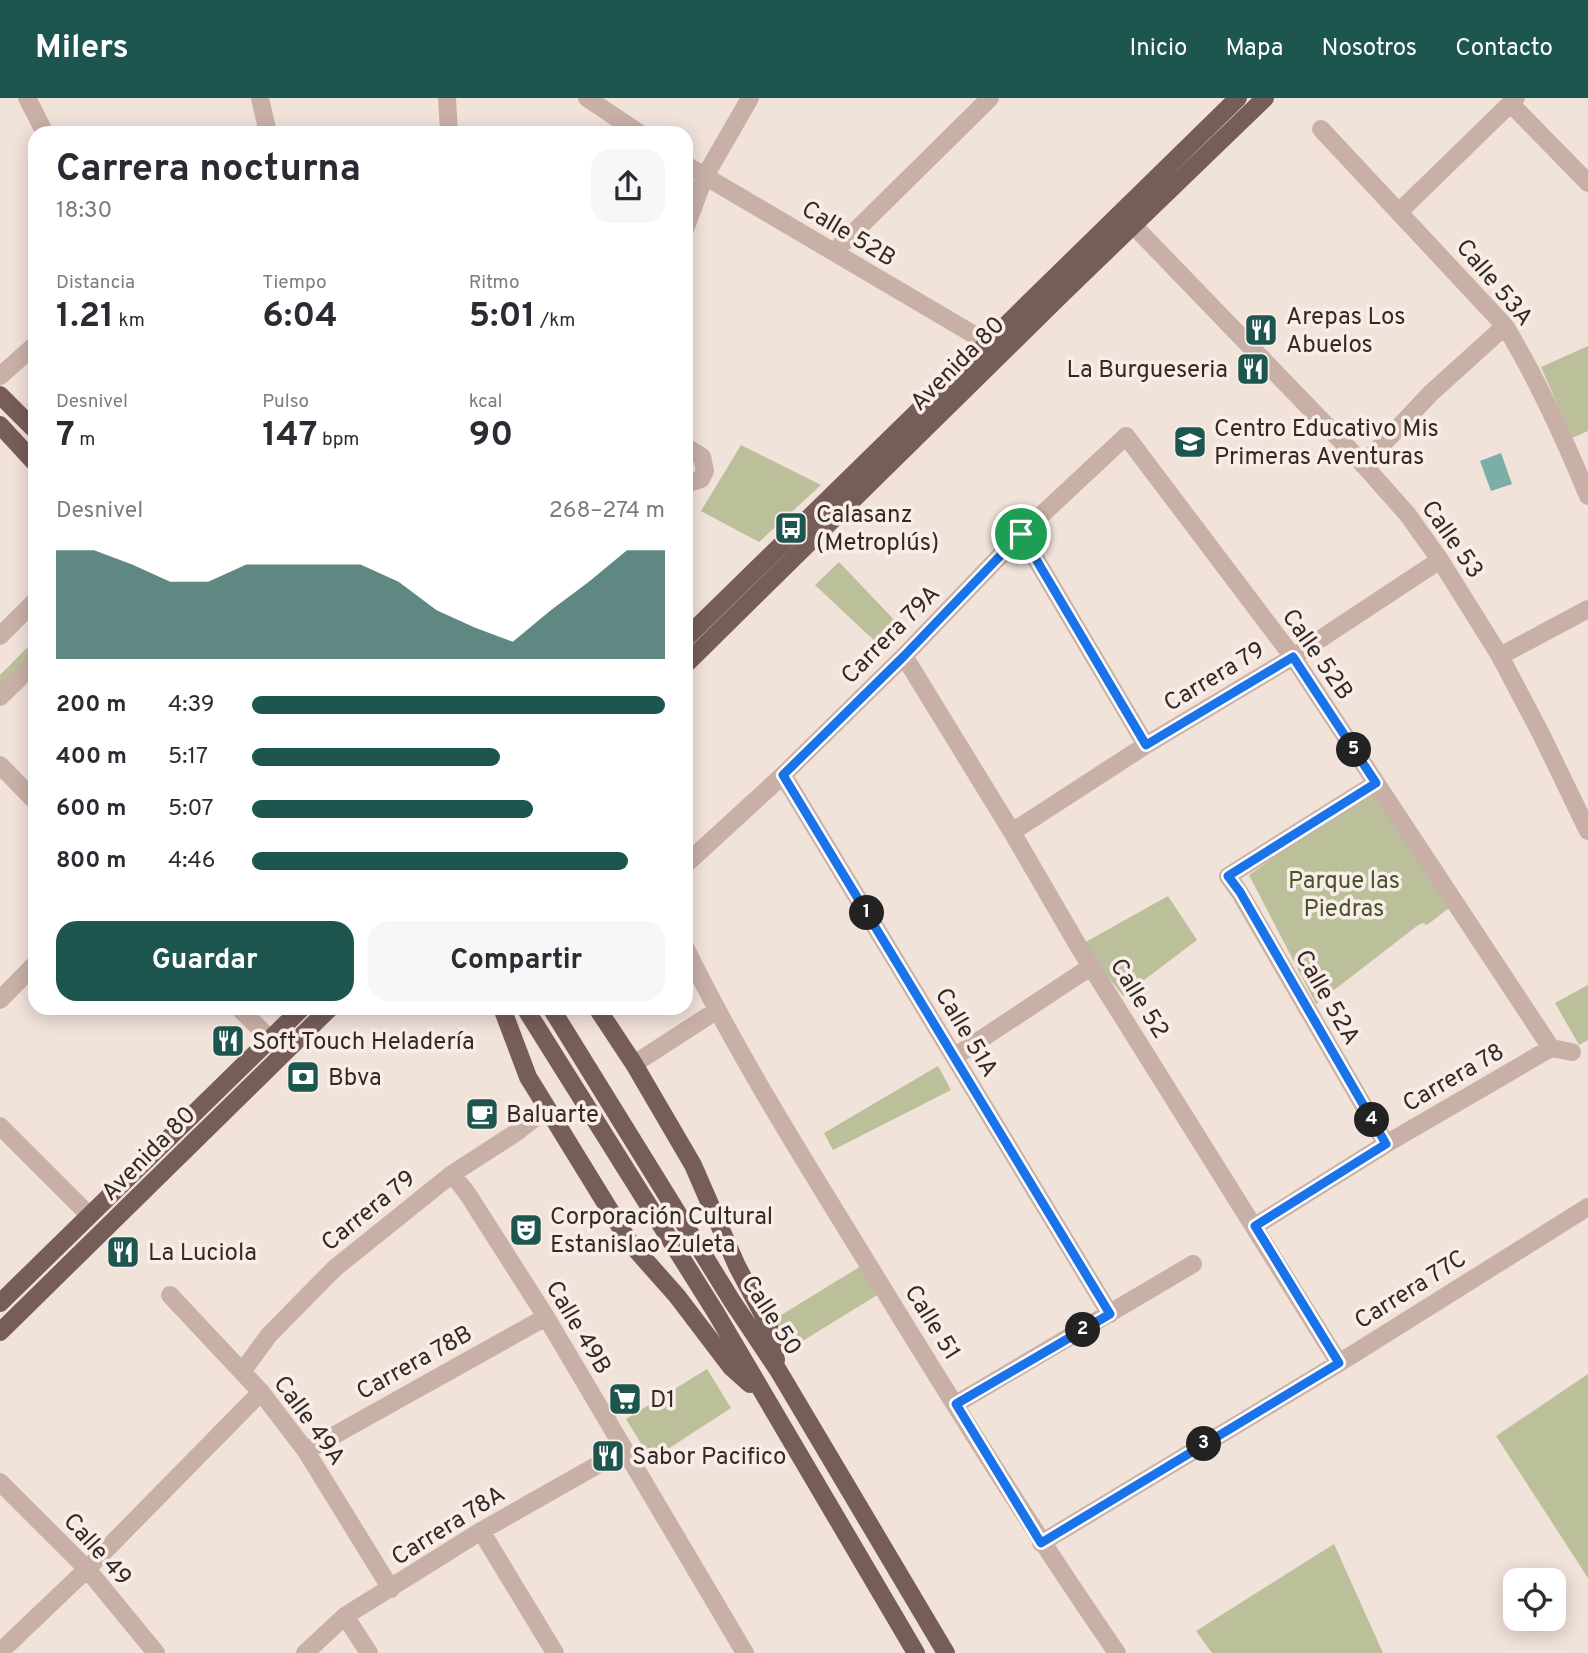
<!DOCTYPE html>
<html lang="es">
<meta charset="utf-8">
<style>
:root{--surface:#fff;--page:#f7f7f7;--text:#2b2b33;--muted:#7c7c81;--accent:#1d564f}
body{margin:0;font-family:Overpass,sans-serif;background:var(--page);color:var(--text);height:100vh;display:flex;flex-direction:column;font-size:26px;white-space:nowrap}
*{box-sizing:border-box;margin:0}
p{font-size:23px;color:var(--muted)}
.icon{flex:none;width:38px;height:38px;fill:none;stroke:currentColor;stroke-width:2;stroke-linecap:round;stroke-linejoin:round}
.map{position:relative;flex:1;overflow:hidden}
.details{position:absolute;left:28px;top:28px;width:665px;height:889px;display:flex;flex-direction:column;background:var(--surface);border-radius:21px;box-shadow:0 4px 18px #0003}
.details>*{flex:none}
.buttons{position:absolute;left:1503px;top:1470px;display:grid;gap:14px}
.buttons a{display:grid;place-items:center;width:63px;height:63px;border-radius:14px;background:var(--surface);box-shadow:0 4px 18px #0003;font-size:35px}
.pin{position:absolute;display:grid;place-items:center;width:60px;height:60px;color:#fff;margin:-30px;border:4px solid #fff;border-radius:50%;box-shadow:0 2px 7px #0007}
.km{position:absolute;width:35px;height:35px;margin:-18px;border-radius:50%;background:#222;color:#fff;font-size:19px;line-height:35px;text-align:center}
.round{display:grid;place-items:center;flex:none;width:74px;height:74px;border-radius:21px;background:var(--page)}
.head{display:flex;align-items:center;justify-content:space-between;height:119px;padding:0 28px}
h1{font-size:38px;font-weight:700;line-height:52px}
.stats{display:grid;grid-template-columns:repeat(3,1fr);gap:10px;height:119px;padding:7px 28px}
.stats div{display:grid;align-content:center}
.stats b{font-size:35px;font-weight:700}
.stats small{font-size:19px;font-weight:400}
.stats p{font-size:19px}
.chart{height:196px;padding:14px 28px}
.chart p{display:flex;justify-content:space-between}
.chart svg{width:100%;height:126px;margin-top:7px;fill:var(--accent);opacity:.7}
.primary-button{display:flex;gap:14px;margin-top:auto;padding:14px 28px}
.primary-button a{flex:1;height:80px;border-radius:21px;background:var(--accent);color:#fff;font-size:28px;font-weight:700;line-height:80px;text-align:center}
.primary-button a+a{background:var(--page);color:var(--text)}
ul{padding:0 28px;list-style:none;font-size:23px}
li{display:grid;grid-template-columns:112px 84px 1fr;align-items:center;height:52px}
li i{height:18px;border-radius:9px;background:var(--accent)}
header{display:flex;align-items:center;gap:42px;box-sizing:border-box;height:98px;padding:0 35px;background:var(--accent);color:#fff}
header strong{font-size:33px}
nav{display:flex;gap:38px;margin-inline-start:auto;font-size:24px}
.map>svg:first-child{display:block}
</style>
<header>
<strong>Milers</strong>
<nav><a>Inicio</a><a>Mapa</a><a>Nosotros</a><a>Contacto</a></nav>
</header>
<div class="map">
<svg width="1588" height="1555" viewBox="0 0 1588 1555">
<rect width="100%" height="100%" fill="#f1e2da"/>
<path fill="#bbc09b" d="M1588,248V333L1572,340L1541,269Z
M741,347L821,387L759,444L701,413Z
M839,464L900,528L880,548L815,487Z
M35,542V563L0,598V577Z
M1371,691L1453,807L1427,827L1422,825L1417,828L1316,906L1249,777Z
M1168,798L1197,842L1123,898L1082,846Z
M1588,887V942L1579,947L1555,905Z
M938,968L951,992L833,1052L824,1035Z
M861,1168L879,1196L770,1263L752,1235Z
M707,1271L731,1310L651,1362L626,1321Z
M1588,1276V1480L1496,1338Z
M1334,1446L1383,1555H1212L1196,1533Z"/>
<path fill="#7aaea6" d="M1501,355L1512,386L1491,393L1480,363Z"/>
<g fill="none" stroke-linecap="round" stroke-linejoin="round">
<path stroke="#c9b0a7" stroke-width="18" d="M27,0L45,35
M260,0L268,35
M447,0L449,35
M587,0L639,35
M1510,5L1588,85
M1321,31L1505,228C1538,282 1564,340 1588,398
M686,67L988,245
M1400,113L1516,0
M1133,127L1353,355L1408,417L1440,462L1500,558L1542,638L1588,733
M686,129L704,80L750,0
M834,154L990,0
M0,278L35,247
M686,349L702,359L705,373L701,381L686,386
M1363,367L1431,295L1505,228
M1021,436L1146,647
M0,538L35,503
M904,558L1012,734L1080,851L1339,1265
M1500,558L1588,511
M0,599L35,565
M0,667L35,703
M783,677L1110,1216
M1376,685L1228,778L1240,795L1386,1046
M1012,734L1146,647L1293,559L1440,462
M686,766L783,677L904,558L1021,436L1126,338L1293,559L1551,950
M686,851C738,957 801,1057 863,1158C945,1292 1028,1426 1117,1555
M0,902L35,866
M239,910L270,941
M954,959L1092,868
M634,966L716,913
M0,1028L89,1117
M452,1076L467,1095L546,1219L745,1555
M1255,1128L1386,1046L1551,950L1572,954
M170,1197L261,1294L306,1353L391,1491
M242,1274L269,1237L335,1170L452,1076L517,1034L546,1011
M956,1306L1193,1166
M306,1353L546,1219
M0,1384L87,1471L156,1555
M481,1433L555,1555
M1041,1445L1339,1265L1588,1109
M345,1518L369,1555
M0,1554L87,1471L261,1294
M305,1555L345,1518L481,1433L624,1352"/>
<path stroke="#775d58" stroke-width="18" d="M0,297L35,332
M0,327L35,365
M686,540L1238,0
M686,566L1063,195L1265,0
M502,910L528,979L630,1145L677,1198L731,1269L750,1286
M525,910L716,1215L916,1555
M551,910L732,1203L778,1272L946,1555
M597,910L634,966L693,1067L737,1168L769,1228L776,1262
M0,1205L302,910
M0,1234L330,910"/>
</g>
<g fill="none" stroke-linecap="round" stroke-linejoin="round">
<defs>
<path id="route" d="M1021,436L1146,647L1293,559L1376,685L1228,778L1240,794L1386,1046L1255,1128L1339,1265L1041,1445L956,1306L1110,1216L783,677L904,558Z"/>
</defs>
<use href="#route" stroke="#fff" stroke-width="14"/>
<use href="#route" stroke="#1a73e8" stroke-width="9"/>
</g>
<defs>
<symbol id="restaurant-square" viewBox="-11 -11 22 22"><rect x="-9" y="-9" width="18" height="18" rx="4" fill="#1d564f" stroke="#f9ede7"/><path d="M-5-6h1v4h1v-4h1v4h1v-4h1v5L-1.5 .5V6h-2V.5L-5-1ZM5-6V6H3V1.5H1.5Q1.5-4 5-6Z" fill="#fff"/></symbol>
<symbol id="school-square" viewBox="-11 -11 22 22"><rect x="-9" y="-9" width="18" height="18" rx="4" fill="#1d564f" stroke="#f9ede7"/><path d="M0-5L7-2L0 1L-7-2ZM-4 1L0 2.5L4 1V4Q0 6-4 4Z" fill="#fff"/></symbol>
<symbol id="bus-square" viewBox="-11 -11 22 22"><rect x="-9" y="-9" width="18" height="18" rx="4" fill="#1d564f" stroke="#f9ede7"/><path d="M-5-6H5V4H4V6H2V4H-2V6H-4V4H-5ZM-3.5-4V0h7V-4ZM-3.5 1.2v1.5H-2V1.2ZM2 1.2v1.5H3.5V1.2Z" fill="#fff"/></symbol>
<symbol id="bank-square" viewBox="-11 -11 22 22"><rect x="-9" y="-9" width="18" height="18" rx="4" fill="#1d564f" stroke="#f9ede7"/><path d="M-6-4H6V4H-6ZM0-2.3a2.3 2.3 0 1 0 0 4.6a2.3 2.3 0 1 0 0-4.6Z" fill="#fff"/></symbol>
<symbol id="cafe-square" viewBox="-11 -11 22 22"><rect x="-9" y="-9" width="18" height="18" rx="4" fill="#1d564f" stroke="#f9ede7"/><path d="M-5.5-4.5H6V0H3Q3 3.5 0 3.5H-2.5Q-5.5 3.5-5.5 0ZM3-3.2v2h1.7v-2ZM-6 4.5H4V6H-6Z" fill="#fff"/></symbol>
<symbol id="theatre-square" viewBox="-11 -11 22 22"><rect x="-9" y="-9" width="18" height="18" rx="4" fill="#1d564f" stroke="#f9ede7"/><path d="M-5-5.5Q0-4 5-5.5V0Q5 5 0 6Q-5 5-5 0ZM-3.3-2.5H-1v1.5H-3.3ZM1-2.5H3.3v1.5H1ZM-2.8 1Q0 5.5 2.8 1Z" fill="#fff"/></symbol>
<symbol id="supermarket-square" viewBox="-11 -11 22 22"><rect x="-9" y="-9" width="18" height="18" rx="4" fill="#1d564f" stroke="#f9ede7"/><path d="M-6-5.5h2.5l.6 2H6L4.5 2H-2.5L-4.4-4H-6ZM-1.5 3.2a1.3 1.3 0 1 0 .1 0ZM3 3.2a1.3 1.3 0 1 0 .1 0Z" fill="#fff"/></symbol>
</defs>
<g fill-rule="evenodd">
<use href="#restaurant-square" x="1242" y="213" width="38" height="38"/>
<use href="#restaurant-square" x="1234" y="252" width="38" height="38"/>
<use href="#school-square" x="1171" y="325" width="38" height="38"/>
<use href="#bus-square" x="772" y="411" width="38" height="38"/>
<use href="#restaurant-square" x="209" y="924" width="38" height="38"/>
<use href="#bank-square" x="284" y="960" width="38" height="38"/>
<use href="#cafe-square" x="463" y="997" width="38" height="38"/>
<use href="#theatre-square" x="507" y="1113" width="38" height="38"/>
<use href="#restaurant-square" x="104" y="1135" width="38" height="38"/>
<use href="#supermarket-square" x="606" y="1282" width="38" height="38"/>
<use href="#restaurant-square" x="589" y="1339" width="38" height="38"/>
</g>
<g text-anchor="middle" stroke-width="7" stroke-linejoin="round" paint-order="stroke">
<g font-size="24" fill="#352927" stroke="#f9ede7">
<text transform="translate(849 135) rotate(31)" y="8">Calle 52B</text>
<text transform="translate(1495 184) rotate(50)" y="8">Calle 53A</text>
<text transform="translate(957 265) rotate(-45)" y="8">Avenida 80</text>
<text transform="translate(1453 441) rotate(55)" y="8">Calle 53</text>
<text transform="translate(890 536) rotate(-45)" y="8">Carrera 79A</text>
<text transform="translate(1318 556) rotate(55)" y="8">Calle 52B</text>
<text transform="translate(1214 578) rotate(-31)" y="8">Carrera 79</text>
<text transform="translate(1328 899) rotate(60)" y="8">Calle 52A</text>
<text transform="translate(1140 900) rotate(58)" y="8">Calle 52</text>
<text transform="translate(967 934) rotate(59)" y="8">Calle 51A</text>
<text transform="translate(1453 979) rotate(-30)" y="8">Carrera 78</text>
<text transform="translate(148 1055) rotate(-45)" y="8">Avenida 80</text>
<text transform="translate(368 1112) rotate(-39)" y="8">Carrera 79</text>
<text transform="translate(1410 1191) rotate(-32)" y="8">Carrera 77C</text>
<text transform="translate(772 1217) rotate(57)" y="8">Calle 50</text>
<text transform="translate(933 1224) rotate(58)" y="8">Calle 51</text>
<text transform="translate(579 1229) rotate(59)" y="8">Calle 49B</text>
<text transform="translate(414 1264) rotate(-29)" y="8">Carrera 78B</text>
<text transform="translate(310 1322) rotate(54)" y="8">Calle 49A</text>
<text transform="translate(448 1427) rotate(-32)" y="8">Carrera 78A</text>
<text transform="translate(98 1451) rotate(48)" y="8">Calle 49</text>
</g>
<g font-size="24" fill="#352927" stroke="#f9ede7" text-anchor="start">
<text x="1286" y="226">Arepas Los<tspan x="1286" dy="28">Abuelos</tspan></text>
<text x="1228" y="279" text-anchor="end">La Burgueseria</text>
<text x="1214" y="338">Centro Educativo Mis<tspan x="1214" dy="28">Primeras Aventuras</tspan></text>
<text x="816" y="424">Calasanz<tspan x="816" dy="28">(Metroplús)</tspan></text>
<text x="252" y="951">Soft Touch Heladería</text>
<text x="328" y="987">Bbva</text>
<text x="506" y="1024">Baluarte</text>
<text x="550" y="1126">Corporación Cultural<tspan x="550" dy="28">Estanislao Zuleta</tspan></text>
<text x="148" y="1162">La Luciola</text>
<text x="650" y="1309">D1</text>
<text x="632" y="1366">Sabor Pacifico</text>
</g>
<g font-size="24" fill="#4c532b" stroke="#f9ede7">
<text x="1344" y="790">Parque las<tspan x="1344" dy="28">Piedras</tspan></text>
</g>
</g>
</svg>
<div class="buttons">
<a><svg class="icon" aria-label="locate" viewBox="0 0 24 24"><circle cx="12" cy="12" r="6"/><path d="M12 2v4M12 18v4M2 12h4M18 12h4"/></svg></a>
</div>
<div class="pin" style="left:1021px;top:436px;background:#1e9e55"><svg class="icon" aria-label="arrive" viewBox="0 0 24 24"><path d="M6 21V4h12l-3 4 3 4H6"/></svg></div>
<b class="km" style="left:867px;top:815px">1</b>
<b class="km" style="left:1083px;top:1232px">2</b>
<b class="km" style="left:1204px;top:1346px">3</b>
<b class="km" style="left:1372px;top:1022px">4</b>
<b class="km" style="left:1354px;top:652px">5</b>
<section class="details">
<div class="head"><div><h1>Carrera nocturna</h1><p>18:30</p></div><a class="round"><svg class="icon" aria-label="share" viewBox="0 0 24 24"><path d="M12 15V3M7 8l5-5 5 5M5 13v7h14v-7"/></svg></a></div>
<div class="stats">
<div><p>Distancia</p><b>1.21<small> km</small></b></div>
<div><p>Tiempo</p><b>6:04</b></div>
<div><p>Ritmo</p><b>5:01<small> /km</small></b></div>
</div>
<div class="stats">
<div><p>Desnivel</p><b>7<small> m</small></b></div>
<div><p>Pulso</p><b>147<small> bpm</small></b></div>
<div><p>kcal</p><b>90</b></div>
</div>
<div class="chart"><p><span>Desnivel</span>268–274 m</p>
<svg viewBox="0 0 160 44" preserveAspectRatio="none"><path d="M0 44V6L10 6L20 11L30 17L40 17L50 11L60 11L70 11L80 11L90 17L100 27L110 33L120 38L130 27L140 17L150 6L160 6V44z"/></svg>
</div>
<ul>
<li><b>200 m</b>4:39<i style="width:100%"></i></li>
<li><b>400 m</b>5:17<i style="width:60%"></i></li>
<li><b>600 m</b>5:07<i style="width:68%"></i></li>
<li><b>800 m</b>4:46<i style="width:91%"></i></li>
</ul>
<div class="primary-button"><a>Guardar</a><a>Compartir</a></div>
</section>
</div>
